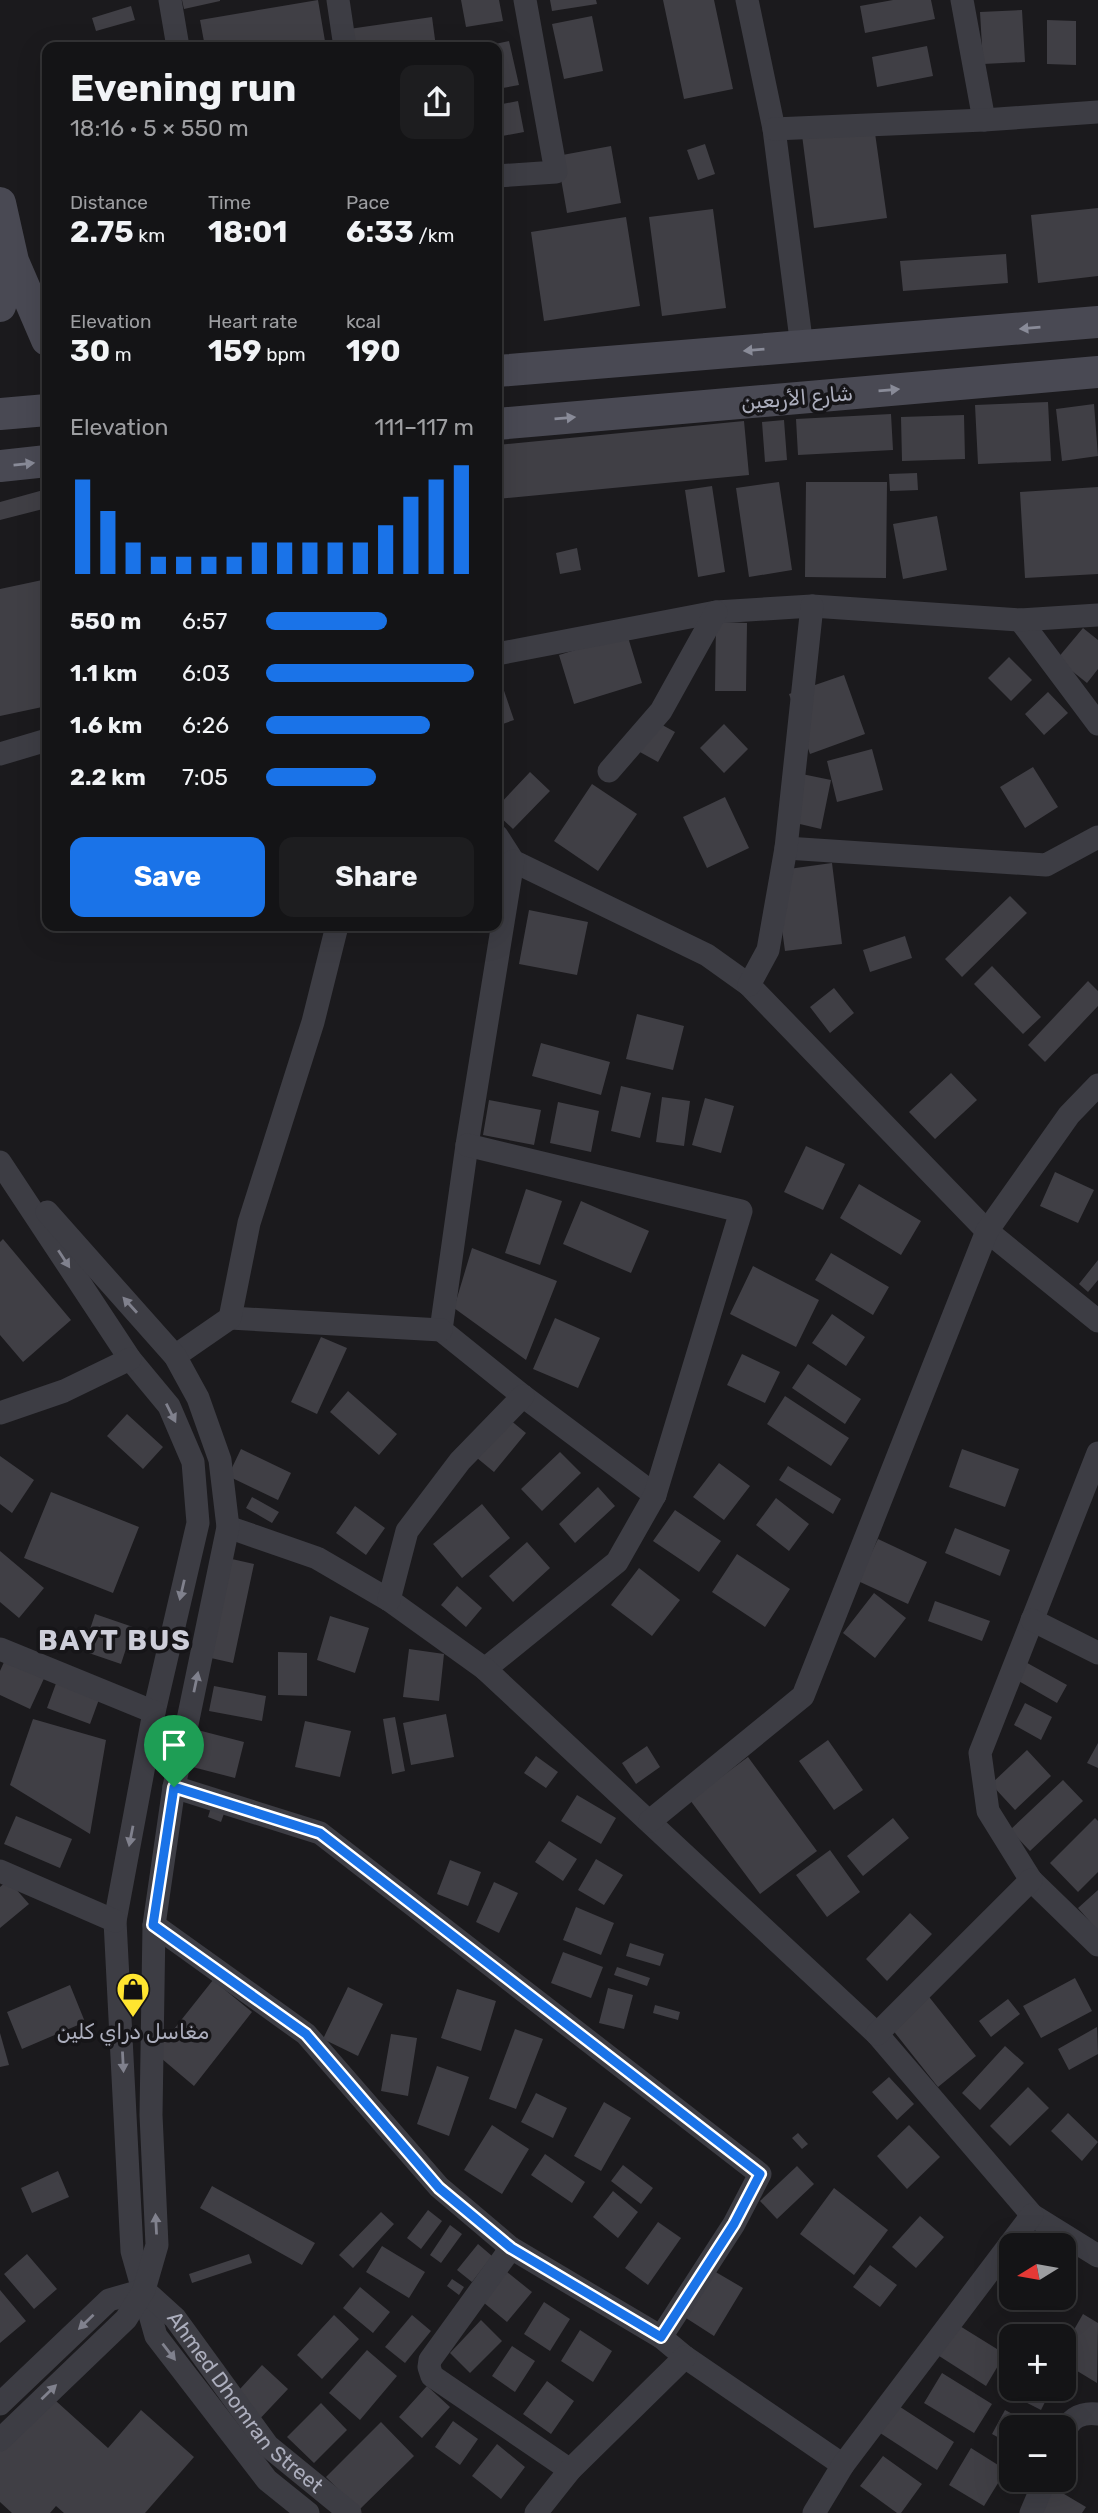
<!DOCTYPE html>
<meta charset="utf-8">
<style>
:root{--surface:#141416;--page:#1d1d1f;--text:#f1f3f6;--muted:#9d9ea1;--line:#333335;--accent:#1a73e8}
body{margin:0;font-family:Rubik,"Noto Naskh Arabic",sans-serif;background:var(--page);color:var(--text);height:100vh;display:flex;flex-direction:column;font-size:26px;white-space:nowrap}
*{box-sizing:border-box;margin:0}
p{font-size:23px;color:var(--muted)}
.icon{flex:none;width:38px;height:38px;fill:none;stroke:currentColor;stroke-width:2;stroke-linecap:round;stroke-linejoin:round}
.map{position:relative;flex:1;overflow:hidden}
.sheet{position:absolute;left:42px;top:42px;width:460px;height:889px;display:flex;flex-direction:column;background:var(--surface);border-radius:14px;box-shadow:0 7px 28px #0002,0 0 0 2px var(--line)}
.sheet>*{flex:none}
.needle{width:46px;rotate:259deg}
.controls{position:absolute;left:999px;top:2233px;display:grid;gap:14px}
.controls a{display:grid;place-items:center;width:77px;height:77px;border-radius:14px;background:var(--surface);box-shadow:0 7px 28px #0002,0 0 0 2px var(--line);font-size:35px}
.pin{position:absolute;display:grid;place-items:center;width:60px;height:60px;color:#fff;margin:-72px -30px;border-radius:50% 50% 50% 0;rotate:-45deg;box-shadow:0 0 7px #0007}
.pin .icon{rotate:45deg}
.round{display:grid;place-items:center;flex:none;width:74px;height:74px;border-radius:14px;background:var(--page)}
.summary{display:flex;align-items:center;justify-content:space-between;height:119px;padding:0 28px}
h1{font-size:38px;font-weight:700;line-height:52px}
.metrics{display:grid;grid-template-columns:repeat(3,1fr);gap:10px;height:119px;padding:7px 28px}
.metrics div{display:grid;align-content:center}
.metrics b{font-size:30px;font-weight:700}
.metrics small{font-size:19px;font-weight:400}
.metrics p{font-size:19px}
.chart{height:196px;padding:14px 28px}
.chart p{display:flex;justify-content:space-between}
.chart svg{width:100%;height:126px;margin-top:7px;stroke:var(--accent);stroke-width:6}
.button{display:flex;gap:14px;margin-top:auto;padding:14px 28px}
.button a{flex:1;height:80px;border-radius:14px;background:var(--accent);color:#fff;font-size:28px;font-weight:700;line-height:80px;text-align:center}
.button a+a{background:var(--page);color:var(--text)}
ul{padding:0 28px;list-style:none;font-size:23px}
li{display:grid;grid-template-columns:112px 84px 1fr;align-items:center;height:52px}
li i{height:18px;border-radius:9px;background:var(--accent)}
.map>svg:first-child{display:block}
</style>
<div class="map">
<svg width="1098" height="2513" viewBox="0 0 1098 2513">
<rect width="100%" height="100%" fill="#1b1a1d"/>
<path fill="#403f45" d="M182,0H220V1L184,9Z
M318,0L326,47H205L200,20Z
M461,0H499L503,21L466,27Z
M550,0H596L597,4L552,11Z
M663,0H714L733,89L684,99Z
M893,0H931L935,19L865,33L860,6Z
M131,6L135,20L96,31L92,18Z
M1022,10L1025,62L983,64L980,12Z
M592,16L603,71L564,79L552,24Z
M432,17L436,47H344L342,30Z
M1047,20L1076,21V65L1047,64Z
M509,41L519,85L497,89V47L486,46Z
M927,46L933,76L877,87L872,57Z
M518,101L524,132L497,137V105Z
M874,126L887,218L814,228L802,135Z
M705,144L715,174L698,180L687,150Z
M611,146L621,203L567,213L557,156Z
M1098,208V276L1038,283L1031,215Z
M713,209L726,308L662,316L649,217Z
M626,217L640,306L544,321L531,232Z
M1006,254L1008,283L903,291L900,261Z
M1048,402L1051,461L978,464L975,405Z
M1094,404L1098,456L1062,461L1056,409Z
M891,414L893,450L798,455L796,419Z
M964,415L965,459L902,461L901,417Z
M784,420L787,460L765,462L762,422Z
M744,421L749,475L497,499V445Z
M917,473L918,490L890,491L889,474Z
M779,482L792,570L749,577L736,488Z
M806,482H887L886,578L805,577Z
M712,486L725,572L698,577L685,490Z
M1098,487V574L1025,578L1020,492Z
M47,489V508L0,520V502Z
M937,516L947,570L903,579L893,524Z
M577,548L581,570L560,574L556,553Z
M47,579V706L0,716V589Z
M716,622L747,623L746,691H715Z
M1083,628L1098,640V669L1087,683L1057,659Z
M627,634L642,683L574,704L559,655Z
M1009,657L1032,680L1011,701L988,678Z
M844,675L865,734L810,754L789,694Z
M500,679L514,720L497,726V680Z
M1048,692L1068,713L1044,735L1025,714Z
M646,716L675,732L658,762L629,746Z
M724,724L748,749L724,773L700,748Z
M872,749L883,790L837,802L827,761Z
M1033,767L1058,807L1025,828L1000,787Z
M530,772L550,791L513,829L497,814V807Z
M797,773L831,780L821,829L787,821Z
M592,784L637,814L598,871L554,841Z
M725,797L749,848L707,868L683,817Z
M832,863L842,944L785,951L774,871Z
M1010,896L1027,913L962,977L945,959Z
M529,910L588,922L577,975L519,964Z
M136,926H171V928L136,931Z
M905,936L912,958L870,972L863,950Z
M992,966L1041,1017L1023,1034L974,984Z
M1088,981L1098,991V1006L1045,1062L1028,1045Z
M834,988L854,1013L830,1033L810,1007Z
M637,1014L684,1026L673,1070L626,1059Z
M541,1043L610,1062L601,1095L532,1076Z
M951,1073L977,1100L935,1139L909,1112Z
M621,1086L651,1093L640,1138L611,1131Z
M662,1097L690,1101L684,1146L656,1142Z
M705,1098L734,1106L721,1153L692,1145Z
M489,1100L541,1110L534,1145L483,1135Z
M558,1102L599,1111L591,1152L550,1143Z
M806,1146L845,1164L823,1210L784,1192Z
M1055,1172L1094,1190L1078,1223L1040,1206Z
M859,1184L921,1221L901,1255L840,1218Z
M526,1189L562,1201L540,1265L505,1253Z
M581,1201L649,1231L631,1273L563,1244Z
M3,1239L71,1320L23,1362L0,1335V1242Z
M472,1248L557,1281L526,1360L454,1308Z
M831,1253L889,1287L873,1315L815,1280Z
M1098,1260V1280L1088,1292L1079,1284Z
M753,1266L819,1300L796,1347L730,1314Z
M832,1314L865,1337L846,1366L812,1343Z
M555,1318L600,1338L578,1388L533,1369Z
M321,1337L347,1348L317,1414L291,1402Z
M742,1354L780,1372L765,1403L727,1385Z
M808,1364L861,1399L845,1424L792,1388Z
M348,1391L397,1434L379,1455L330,1412Z
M785,1396L849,1438L831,1466L767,1424Z
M127,1414L163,1447L143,1469L107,1436Z
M503,1414L526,1433L494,1472L471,1453Z
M241,1449L291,1473L278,1500L228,1476Z
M962,1449L1019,1469L1005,1507L949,1487Z
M560,1452L581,1473L542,1511L521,1489Z
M0,1456L34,1480L12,1513L0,1504Z
M719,1463L750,1486L724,1520L693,1497Z
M788,1466L841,1499L833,1514L779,1480Z
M598,1487L615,1506L575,1543L559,1524Z
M51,1492L139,1527L113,1593L24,1558Z
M252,1497L279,1512L272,1523L246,1508Z
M776,1498L809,1524L789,1551L756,1525Z
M482,1504L510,1538L462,1578L433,1544Z
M355,1506L385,1528L366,1555L336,1533Z
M675,1510L721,1541L699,1572L653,1541Z
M955,1528L1010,1550L1000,1576L945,1553Z
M878,1539L927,1562L908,1604L858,1581Z
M527,1542L550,1568L513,1602L489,1576Z
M0,1551L44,1588L19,1618L0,1602Z
M737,1554L790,1589L765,1627L712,1592Z
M223,1557L254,1564L233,1663L202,1656Z
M639,1568L680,1600L652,1636L611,1605Z
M457,1586L482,1608L466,1627L441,1605Z
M874,1593L906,1618L875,1658L843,1633Z
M935,1601L990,1621L982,1641L928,1621Z
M95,1614L133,1627L121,1664L83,1651Z
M330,1616L369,1628L355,1673L317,1660Z
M409,1649L444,1654L439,1701L403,1697Z
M278,1652L307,1653V1696L278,1695Z
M8,1653L47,1672L30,1709L0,1695V1671Z
M1020,1659L1067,1685L1057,1703L1010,1676Z
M58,1678L101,1694L90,1724L47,1708Z
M214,1686L266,1696L262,1721L209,1711Z
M1025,1703L1052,1717L1041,1740L1014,1725Z
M446,1714L454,1757L411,1765L403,1723Z
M395,1717L405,1771L392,1774L383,1719Z
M33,1719L106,1740L90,1834L10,1785Z
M305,1721L351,1731L340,1777L295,1767Z
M186,1727L244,1742L235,1778L177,1763Z
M828,1740L863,1790L834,1810L799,1761Z
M1098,1743V1768L1087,1763Z
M647,1746L660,1767L636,1784L622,1763Z
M1027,1750L1051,1776L1015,1810L991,1784Z
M536,1756L558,1772L546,1788L524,1773Z
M748,1757L817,1851L760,1894L690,1800Z
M1063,1780L1083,1801L1030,1851L1010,1830Z
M577,1795L616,1818L601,1844L561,1821Z
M213,1801L227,1805L221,1822L208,1817Z
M16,1816L72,1839L60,1868L4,1844Z
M893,1818L909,1838L863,1876L847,1856Z
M1095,1818L1098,1821V1872L1078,1892L1050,1863Z
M549,1841L577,1859L563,1881L535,1862Z
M830,1850L860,1892L827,1917L796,1875Z
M596,1859L623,1875L604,1905L578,1890Z
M450,1860L481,1872L468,1906L437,1894Z
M8,1880L29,1904L0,1928V1887Z
M494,1882L518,1893L499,1933L476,1922Z
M1098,1890V1931L1078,1908Z
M576,1907L614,1923L601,1955L563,1940Z
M910,1913L932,1934L887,1981L866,1959Z
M630,1943L664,1954L660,1966L626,1956Z
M563,1952L603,1967L591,1998L551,1983Z
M617,1967L650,1978L647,1986L614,1975Z
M1075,1978L1092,2011L1041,2038L1023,2006Z
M213,1980L252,2012L194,2086L155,2053Z
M70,1985L85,2022L22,2049L7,2012Z
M348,1987L383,2004L358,2056L323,2039Z
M608,1988L633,1995L624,2029L599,2023Z
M457,1989L496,2001L481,2051L441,2038Z
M926,1993L976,2056L938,2087L888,2024Z
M1008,1999L1020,2014L991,2037L979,2021Z
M655,2005L680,2012L678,2020L653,2013Z
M1097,2027L1098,2054L1069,2070L1058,2049Z
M515,2029L543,2039L516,2109L489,2099Z
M0,2033L9,2065L0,2067Z
M391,2034L417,2038L408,2096L381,2091Z
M1005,2046L1024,2063L980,2110L962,2093Z
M437,2066L469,2077L449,2136L417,2124Z
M889,2077L914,2104L897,2120L872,2092Z
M1028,2087L1049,2108L1010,2146L990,2126Z
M536,2093L567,2108L553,2138L521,2122Z
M604,2102L631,2118L601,2171L574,2156Z
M1068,2113L1098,2142L1082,2161L1051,2131Z
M492,2125L529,2149L502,2194L464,2170Z
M909,2125L940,2157L907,2189L877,2156Z
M798,2133L808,2144L802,2149L792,2138Z
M545,2154L585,2182L572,2203L531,2175Z
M623,2165L653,2188L641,2204L611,2181Z
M797,2166L814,2184L777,2219L760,2201Z
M58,2171L69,2197L32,2213L21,2188Z
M212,2186L315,2243L302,2265L200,2208Z
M834,2188L888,2230L854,2275L800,2234Z
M613,2191L638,2212L618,2238L593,2217Z
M428,2210L442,2221L421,2249L407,2238Z
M381,2212L394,2224L353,2268L339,2255Z
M920,2216L944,2237L916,2268L892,2247Z
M658,2222L681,2238L648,2285L625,2268Z
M450,2225L462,2234L441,2263L430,2255Z
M478,2244L492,2256L472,2282L457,2270Z
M382,2246L425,2272L409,2298L366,2272Z
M27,2254L57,2289L34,2309L4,2274Z
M249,2254L252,2263L192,2283L189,2274Z
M870,2265L897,2285L880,2307L853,2287Z
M714,2271L743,2288L714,2336L686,2318Z
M507,2272L532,2292L507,2322L483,2302Z
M452,2279L464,2287L459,2295L447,2286Z
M360,2287L390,2312L373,2333L343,2308Z
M0,2290L26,2321L0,2343Z
M544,2302L570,2319L550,2351L524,2334Z
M1083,2314L1098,2323L1097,2383L1064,2363V2347Z
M334,2315L359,2339L322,2379L297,2355Z
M412,2315L431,2331L405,2363L385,2347Z
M481,2320L502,2341L470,2373L450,2353Z
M955,2323L1005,2354L986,2386L936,2354Z
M580,2330L612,2351L593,2382L561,2361Z
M512,2346L535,2361L515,2392L492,2376Z
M367,2350L397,2376L360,2420L329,2393Z
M262,2365L288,2389L254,2425L229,2401Z
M942,2373L992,2404L974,2433L924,2403Z
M547,2381L574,2401L551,2434L523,2414Z
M1012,2383V2389L1051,2390L1041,2410L1006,2392Z
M427,2386L450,2407L422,2438L399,2417Z
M46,2392L108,2448L141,2410L194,2457L145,2513H64L56,2506L50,2513H12L0,2502V2445Z
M891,2401L954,2442L937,2470L874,2429Z
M321,2403L347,2430L314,2463L287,2437Z
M1005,2410L1037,2427H1012V2445L992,2434Z
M453,2421L478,2439L460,2465L435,2447Z
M381,2422L414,2456L359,2510L326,2477Z
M497,2444L525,2467L501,2499L472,2476Z
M971,2448L1006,2470L984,2506L949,2485Z
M883,2456L922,2484L901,2513H897L860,2486Z
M1054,2488L1086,2507L1082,2513H1039Z"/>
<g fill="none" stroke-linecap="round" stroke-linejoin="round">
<g stroke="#3d3d44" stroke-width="23">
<path d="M170,0L178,47"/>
<path d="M338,0L345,47"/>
<path d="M747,0L774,129L802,347"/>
<path d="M962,0L984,120"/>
<path d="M774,129L984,120L1098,112"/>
<path d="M497,176L556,172L525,0"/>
<path d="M1020,620L1098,724"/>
<path d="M497,654L716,612L812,606L1020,620L1098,615"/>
<path d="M0,754L47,740"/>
<path d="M609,771L661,711L716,612"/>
<path d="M497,836L513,861L707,955L749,985L987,1231L1098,1321"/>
<path d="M786,848L1046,865L1098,837"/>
<path d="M513,861L467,1145L441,1330L523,1396L655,1495"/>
<path d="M749,985L768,950L786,848L812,606"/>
<path d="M467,1145L741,1211L655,1495L617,1562L485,1669"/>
<path d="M0,1162L130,1359L169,1406L193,1462L198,1523L154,1712L115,1921L132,2251L156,2336L267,2480L308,2513"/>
<path d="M230,1318L441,1330"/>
<path d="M175,1356L230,1318L249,1223L313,1022L337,926"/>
<path d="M0,1413L64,1391L130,1359"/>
<path d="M1098,1453L980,1753L988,1811L1031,1880L1098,1945"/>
<path d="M228,1527L317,1558L389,1600L485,1669L877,2034L1032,2215L1098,2256"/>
<path d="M389,1600L407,1531L460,1461L523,1396"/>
<path d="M1032,1620L1098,1653"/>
<path d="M0,1649L154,1712"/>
<path d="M174,1787L320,1833L760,2174L734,2224L661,2337"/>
<path d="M650,1821L803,1696L987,1231L1069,1115L1098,1085"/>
<path d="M0,1871L115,1921"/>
<path d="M154,1925L306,2034L439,2187L511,2248L661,2337L685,2357L843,2465"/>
<path d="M877,2034L1031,1880"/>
<path d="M511,2248L430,2360L429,2367L432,2376L570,2470"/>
<path id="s1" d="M144,2290L175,2318L268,2446L350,2513"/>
<path d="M0,2404L109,2300L144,2290"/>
<path d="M1064,2433C1071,2417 1081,2412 1098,2414"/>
<path d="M0,2440L126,2319L144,2290L157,2245L151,2115L154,1925L174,1787L228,1527L220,1460L198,1398L175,1356L47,1212"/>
<path d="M536,2513L570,2470L685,2357"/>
<path d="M814,2513L843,2465L1032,2215"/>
<path d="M1031,2513L1045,2480"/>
</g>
<path stroke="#494953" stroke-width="32" d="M0,203L13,261L47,340
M0,306L13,261
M497,371L1098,322
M0,414L47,410
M497,424L1098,372
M0,466L47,461"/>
</g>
<defs><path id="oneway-solid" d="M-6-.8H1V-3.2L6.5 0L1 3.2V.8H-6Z" transform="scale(1.75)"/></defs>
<g fill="#898b98">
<use href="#oneway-solid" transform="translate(1030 328) rotate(175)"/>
<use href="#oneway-solid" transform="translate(754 350) rotate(175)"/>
<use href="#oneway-solid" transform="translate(889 390) rotate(-5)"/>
<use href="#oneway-solid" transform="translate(565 418) rotate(-5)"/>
<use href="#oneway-solid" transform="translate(24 464) rotate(-6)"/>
</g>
<g fill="#80818d">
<use href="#oneway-solid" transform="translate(64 1259) rotate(57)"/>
<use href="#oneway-solid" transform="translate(130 1305) rotate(-132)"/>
<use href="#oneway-solid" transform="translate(171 1413) rotate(63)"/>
<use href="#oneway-solid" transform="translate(182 1590) rotate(103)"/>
<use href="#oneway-solid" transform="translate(196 1682) rotate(-78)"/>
<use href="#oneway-solid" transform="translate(131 1836) rotate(101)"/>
<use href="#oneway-solid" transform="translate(123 2062) rotate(87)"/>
<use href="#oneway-solid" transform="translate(156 2224) rotate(-93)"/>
<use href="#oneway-solid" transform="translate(86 2322) rotate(136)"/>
<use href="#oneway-solid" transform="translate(169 2352) rotate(52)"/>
<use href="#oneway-solid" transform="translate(49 2392) rotate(-44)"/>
</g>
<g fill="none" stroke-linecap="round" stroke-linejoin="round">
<defs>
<path id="route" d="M174,1787L320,1833L760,2174L734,2224L661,2337L511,2248L439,2188L306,2034L153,1925Z"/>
</defs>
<use href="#route" stroke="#fff" stroke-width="14"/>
<use href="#route" stroke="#1a73e8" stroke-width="9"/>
</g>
<defs>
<symbol id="shop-pin" viewBox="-11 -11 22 30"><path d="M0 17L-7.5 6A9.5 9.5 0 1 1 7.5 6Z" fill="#ffe530" stroke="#161518"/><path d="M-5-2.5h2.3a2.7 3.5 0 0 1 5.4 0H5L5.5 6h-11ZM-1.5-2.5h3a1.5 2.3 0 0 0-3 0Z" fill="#111"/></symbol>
</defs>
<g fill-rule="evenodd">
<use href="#shop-pin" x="114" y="1970" width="38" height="52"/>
</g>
<g text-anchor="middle" stroke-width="7" stroke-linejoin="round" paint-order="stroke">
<g font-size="21" fill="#acaebd" stroke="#161518">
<text transform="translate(797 398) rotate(-5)" y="7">شارع الأربعين</text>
<text dy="7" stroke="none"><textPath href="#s1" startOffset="152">Ahmed Dhomran Street</textPath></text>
</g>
<g font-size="21" fill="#acaebd" stroke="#161518">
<text x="133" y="2039">مغاسل دراي كلين</text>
</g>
<g font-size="28" font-weight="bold" letter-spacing="2" fill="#cdced9" stroke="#161518">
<text x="115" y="1650">BAYT BUS</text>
</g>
</g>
</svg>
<div class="controls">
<a><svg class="needle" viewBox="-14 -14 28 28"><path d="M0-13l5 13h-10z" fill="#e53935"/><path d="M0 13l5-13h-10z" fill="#9d9ea1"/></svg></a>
<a>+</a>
<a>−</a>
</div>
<div class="pin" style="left:174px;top:1787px;background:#1e9e55"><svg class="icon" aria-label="arrive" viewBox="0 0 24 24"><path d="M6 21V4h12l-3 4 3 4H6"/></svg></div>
<section class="sheet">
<div class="summary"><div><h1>Evening run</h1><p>18:16 · 5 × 550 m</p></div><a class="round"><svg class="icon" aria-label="share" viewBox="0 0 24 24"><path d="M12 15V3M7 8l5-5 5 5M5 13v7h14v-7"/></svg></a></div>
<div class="metrics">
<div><p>Distance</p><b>2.75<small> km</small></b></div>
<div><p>Time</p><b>18:01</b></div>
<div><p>Pace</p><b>6:33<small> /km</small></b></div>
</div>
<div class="metrics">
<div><p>Elevation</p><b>30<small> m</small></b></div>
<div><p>Heart rate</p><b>159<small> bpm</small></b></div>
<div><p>kcal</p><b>190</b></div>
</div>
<div class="chart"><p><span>Elevation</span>111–117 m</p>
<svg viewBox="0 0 160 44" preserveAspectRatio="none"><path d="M5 44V11M15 44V22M25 44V33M35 44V38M45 44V38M55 44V38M65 44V38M75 44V33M85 44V33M95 44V33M105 44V33M115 44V33M125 44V27M135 44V17M145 44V11M155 44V6"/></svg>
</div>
<ul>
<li><b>550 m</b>6:57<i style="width:58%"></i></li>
<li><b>1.1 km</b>6:03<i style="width:100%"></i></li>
<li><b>1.6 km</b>6:26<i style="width:79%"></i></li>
<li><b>2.2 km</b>7:05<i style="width:53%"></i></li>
</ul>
<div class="button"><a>Save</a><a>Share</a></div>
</section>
</div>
